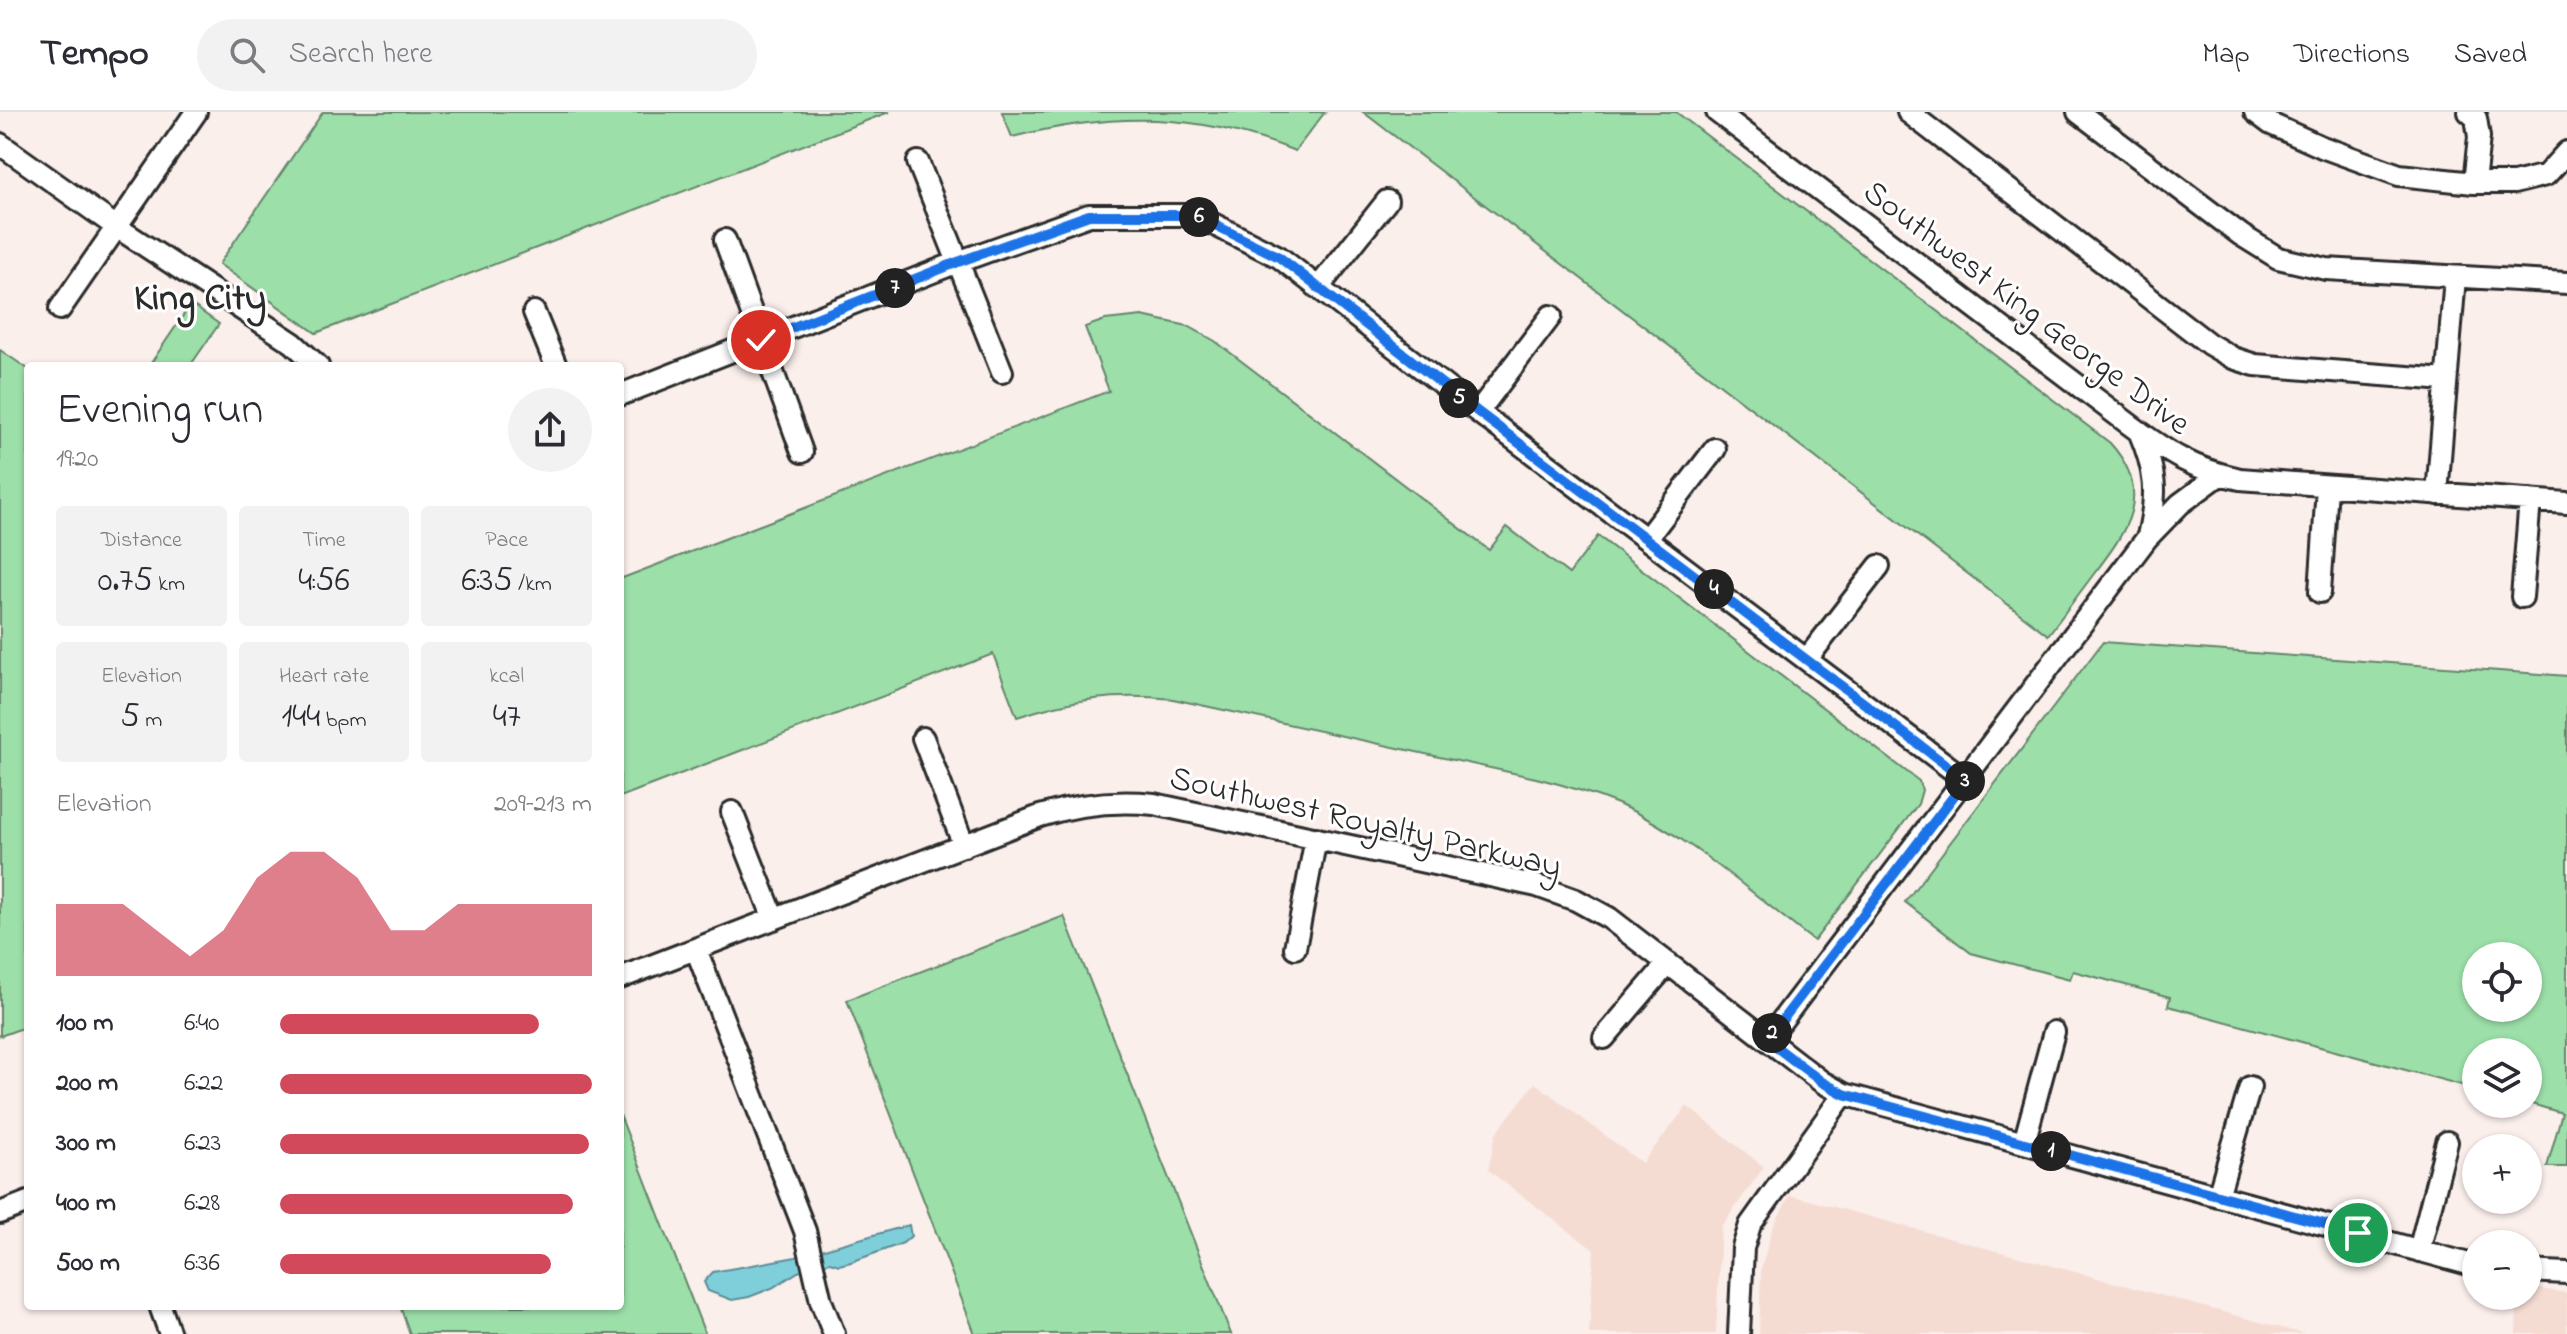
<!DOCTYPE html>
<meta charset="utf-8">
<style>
:root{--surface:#fff;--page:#f2f2f3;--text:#2b2b33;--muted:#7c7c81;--line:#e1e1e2;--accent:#d1495b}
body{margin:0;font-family:"Indie Flower",sans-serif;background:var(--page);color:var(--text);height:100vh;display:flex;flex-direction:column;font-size:30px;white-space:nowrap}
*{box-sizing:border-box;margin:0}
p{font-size:26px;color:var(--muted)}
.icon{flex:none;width:44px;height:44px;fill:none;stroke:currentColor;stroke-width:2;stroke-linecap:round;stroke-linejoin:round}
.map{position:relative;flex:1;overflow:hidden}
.sheet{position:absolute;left:24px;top:250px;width:600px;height:948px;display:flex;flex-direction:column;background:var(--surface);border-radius:8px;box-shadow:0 2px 6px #0004}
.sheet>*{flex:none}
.controls{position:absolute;left:2462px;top:830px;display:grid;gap:16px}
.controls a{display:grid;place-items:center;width:80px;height:80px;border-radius:50%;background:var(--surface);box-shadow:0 2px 6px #0004;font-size:40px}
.pin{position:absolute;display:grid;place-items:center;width:68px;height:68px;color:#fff;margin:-34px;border:4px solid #fff;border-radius:50%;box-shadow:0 2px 8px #0007}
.km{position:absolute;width:40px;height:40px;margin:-20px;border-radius:50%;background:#222;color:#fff;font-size:22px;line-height:40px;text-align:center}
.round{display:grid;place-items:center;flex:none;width:84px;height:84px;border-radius:42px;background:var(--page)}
.overview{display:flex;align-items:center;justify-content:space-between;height:136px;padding:0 32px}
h1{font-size:44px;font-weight:600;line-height:60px}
.figures{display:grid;grid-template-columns:repeat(3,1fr);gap:12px;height:136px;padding:8px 32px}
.figures div{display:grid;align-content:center;border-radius:8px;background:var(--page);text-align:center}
.figures b{font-size:34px;font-weight:600}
.figures small{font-size:22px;font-weight:400}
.figures p{font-size:22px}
.chart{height:224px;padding:16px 32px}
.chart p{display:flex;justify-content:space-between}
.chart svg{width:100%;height:144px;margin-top:8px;fill:var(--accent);opacity:.7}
ul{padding:0 32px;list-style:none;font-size:26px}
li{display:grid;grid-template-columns:128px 96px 1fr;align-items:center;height:60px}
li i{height:20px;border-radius:10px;background:var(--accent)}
header{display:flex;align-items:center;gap:48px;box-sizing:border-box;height:112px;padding:0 40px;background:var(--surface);border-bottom:2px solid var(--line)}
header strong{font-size:38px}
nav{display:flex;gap:44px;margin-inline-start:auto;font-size:28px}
.search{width:560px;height:72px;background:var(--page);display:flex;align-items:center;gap:20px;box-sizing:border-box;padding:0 28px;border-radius:44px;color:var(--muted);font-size:30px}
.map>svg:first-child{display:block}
</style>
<header>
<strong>Tempo</strong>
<div class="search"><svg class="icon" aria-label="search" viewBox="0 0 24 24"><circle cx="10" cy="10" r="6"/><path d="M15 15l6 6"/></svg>Search here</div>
<nav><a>Map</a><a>Directions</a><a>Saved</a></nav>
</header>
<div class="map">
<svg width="2567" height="1222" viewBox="0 0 2567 1222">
<rect width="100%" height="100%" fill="#faefeb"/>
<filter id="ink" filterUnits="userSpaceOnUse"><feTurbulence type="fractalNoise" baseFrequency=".0125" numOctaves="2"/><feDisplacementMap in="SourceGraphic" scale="16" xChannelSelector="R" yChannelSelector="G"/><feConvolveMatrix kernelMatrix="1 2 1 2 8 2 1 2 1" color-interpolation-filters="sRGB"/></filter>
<g filter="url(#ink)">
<path fill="#f5dcd3" d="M1535,971L1642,1051L1687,994L1764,1055L1721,1115L1716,1222H1589L1594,1138L1488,1058L1496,1021Z
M1790,1083L2304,1222H1759L1761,1157L1772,1117Z
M2528,1175L2567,1181V1222H2516L2517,1184H2528Z"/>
<path fill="#9cdfa9" stroke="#64856a" stroke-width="2" fill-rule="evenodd" d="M323,0H889L316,221L219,152Z
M1002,0H1325L1295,39C1198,0 1113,0 1012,25Z
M1363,0H1676L2110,331C2155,381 2127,419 2093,463C2078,483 2063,503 2048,523Z
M191,192L219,212L190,254H149Z
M1142,204L1188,214L1215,229L1489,438L1507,415L1569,462L1598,424L1919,669L1922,678L1918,692L1814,829C1751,781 1690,724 1618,692C1591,681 1564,673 1536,666L1173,587C1116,581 1072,587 1017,605L993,542L620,685V467L1109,279L1085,215L1105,208Z
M0,238L28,257V914L0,924Z
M2103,530L2567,564V1055H2547L2562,1001L2528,991V940H2476V977L2168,894L2170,885L2073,859L2070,867L1971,841L1905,790ZM2476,844H2528V896H2476Z
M1064,804L1231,1222H975L847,888Z
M620,1003L705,1222H410L400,1194H620Z"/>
<path fill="#7fcfdb" stroke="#5d8d95" stroke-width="2" d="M909,1113L911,1124L903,1131L851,1150L839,1153L830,1150L798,1160L772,1176L749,1185L732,1188L708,1179L704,1170L713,1160L796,1145Z"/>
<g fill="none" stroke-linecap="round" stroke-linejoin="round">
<defs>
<path id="minor" d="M1717,0L2129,312C2168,341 2192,357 2240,367L2567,391
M1908,0L2209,232L2233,246L2255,253L2446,268
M2078,0L2241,123L2278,146L2326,157L2567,171
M2255,0L2271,12L2322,35L2399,63L2474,71H2514L2546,63L2567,40
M2469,0L2476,6L2479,25L2474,71
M0,32L118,116L293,231L318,254
M918,50L1002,260
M725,128L802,340
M1318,176L1387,89
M60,197L196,0
M534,200L556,254
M620,283L958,150L1089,103H1195L1279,145L1478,300L1966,668
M1478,300L1551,204
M2139,319C2156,359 2158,382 2148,424
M2437,382L2455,165
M1647,426L1715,337
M2320,480L2327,375
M2522,485L2530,388
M1807,547L1879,454
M923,626L964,734
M732,700L774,807
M1295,836L1316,726
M696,837L805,1119L821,1189L834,1222
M620,866L1040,704C1078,692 1114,688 1154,692L1537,774L1576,788L1609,806L1822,970L1844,982L2476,1154
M1604,926L1668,851
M1767,928L2147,426L2180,392L2218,364
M2024,1031L2054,920
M2218,1084L2250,975
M0,1101L28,1090
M2419,1139L2447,1030
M2528,1159L2567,1161
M160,1194L170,1222
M1739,1222L1743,1136L1750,1113L1844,982"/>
</defs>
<use href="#minor" stroke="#2b2b2b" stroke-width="26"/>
<use href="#minor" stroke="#fff" stroke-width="20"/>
</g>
</g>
<g fill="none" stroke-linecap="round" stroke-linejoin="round" filter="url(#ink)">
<defs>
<path id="route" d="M761,228L958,150L1089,103H1195L1279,145L1478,300L1966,668L1767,928L1822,970L1844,982L2358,1121"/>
</defs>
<use href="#route" stroke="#fff" stroke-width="16"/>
<use href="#route" stroke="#1a73e8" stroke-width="10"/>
</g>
<g text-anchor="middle" stroke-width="6" stroke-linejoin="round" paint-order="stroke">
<g font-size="34" fill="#2b2b2b" stroke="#fff">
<text transform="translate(2028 194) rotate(37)" y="12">Southwest King George Drive</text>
<text transform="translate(1366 708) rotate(13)" y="12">Southwest Royalty Parkway</text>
</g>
<g font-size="38" font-weight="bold" fill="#2b2b2b" stroke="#fff">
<text x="200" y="197">King City</text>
</g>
</g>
</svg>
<div class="controls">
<a><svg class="icon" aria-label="locate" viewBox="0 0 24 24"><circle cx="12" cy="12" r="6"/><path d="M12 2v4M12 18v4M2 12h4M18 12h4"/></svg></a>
<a><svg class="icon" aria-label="layers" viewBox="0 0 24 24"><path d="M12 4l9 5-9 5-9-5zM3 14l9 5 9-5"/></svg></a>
<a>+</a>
<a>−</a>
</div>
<div class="pin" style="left:2358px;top:1121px;background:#1e9e55"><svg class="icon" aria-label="arrive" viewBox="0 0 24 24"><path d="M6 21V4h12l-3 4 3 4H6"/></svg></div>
<div class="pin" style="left:761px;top:228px;background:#d93025"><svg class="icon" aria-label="check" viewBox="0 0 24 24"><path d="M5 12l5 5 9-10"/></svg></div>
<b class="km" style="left:2051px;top:1039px">1</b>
<b class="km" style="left:1772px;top:921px">2</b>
<b class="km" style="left:1965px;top:669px">3</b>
<b class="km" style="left:1714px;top:477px">4</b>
<b class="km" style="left:1459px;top:286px">5</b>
<b class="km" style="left:1199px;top:105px">6</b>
<b class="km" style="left:895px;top:176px">7</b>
<section class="sheet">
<div class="overview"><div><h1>Evening run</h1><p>19:20</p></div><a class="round"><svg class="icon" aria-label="share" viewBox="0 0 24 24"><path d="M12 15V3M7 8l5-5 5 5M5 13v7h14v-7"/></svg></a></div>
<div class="figures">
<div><p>Distance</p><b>0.75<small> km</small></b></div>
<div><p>Time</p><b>4:56</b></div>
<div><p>Pace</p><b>6:35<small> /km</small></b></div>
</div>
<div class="figures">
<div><p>Elevation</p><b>5<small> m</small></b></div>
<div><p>Heart rate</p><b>144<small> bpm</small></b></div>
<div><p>kcal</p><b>47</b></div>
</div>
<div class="chart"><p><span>Elevation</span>209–213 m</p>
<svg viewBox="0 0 160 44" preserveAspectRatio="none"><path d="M0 44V22L10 22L20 22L30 30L40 38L50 30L60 14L70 6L80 6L90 14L100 30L110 30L120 22L130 22L140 22L150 22L160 22V44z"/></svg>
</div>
<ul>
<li><b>100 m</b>6:40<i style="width:83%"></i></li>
<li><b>200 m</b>6:22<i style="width:100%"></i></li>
<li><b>300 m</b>6:23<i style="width:99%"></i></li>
<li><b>400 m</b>6:28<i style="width:94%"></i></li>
<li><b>500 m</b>6:36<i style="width:87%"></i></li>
</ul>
</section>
</div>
